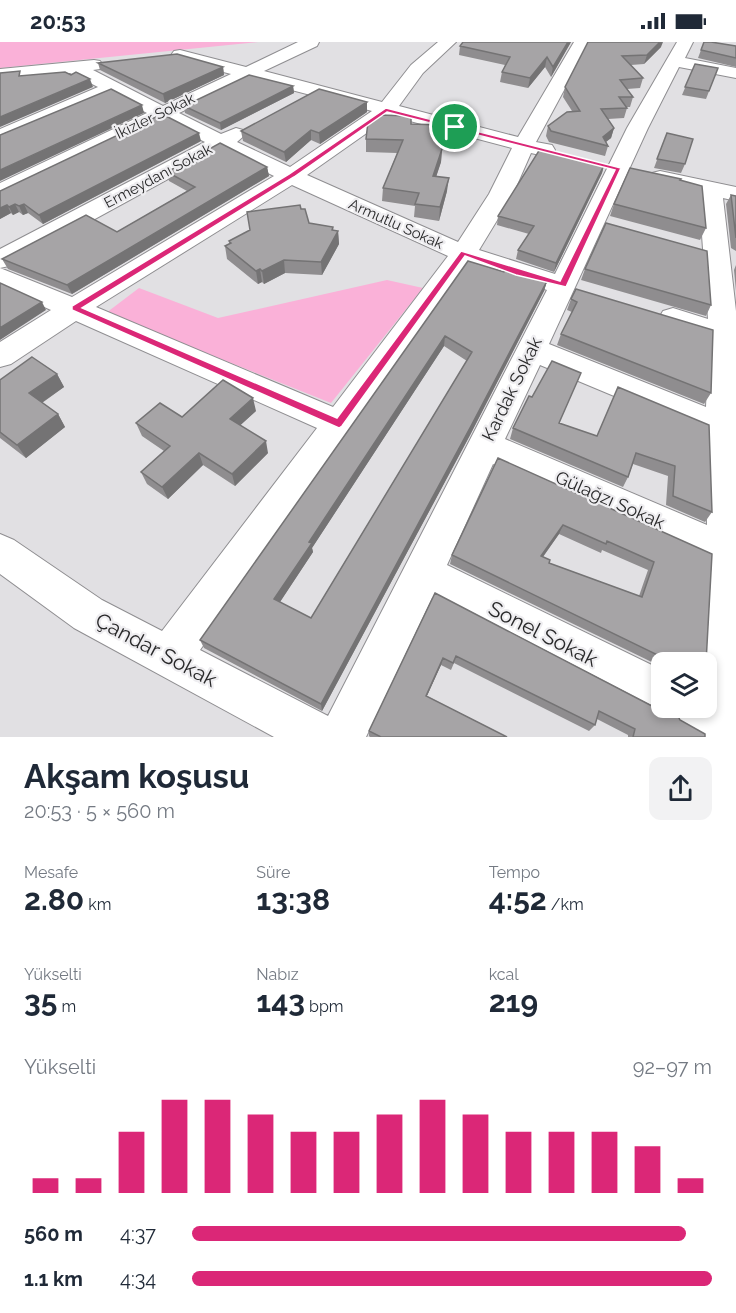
<!DOCTYPE html>
<html lang="tr">
<meta charset="utf-8">
<style>
:root{--surface:#fff;--page:#f2f2f3;--text:#1f2937;--muted:#747a83;--accent:#db2777}
body{margin:0;font-family:Raleway,sans-serif;background:var(--page);color:var(--text);height:100vh;display:flex;flex-direction:column;font-size:22px;white-space:nowrap}
*{box-sizing:border-box;margin:0}
p{font-size:20px;color:var(--muted)}
.icon{flex:none;width:33px;height:33px;fill:none;stroke:currentColor;stroke-width:2;stroke-linecap:round;stroke-linejoin:round}
.map{position:relative;height:695px;overflow:hidden}
.drawer{display:flex;flex-direction:column;background:var(--surface);flex:1}
.drawer>*{flex:none}
.fabs{position:absolute;left:651px;top:610px;display:grid;gap:12px}
.fabs a{display:grid;place-items:center;width:66px;height:66px;border-radius:12px;background:var(--surface);box-shadow:0 3px 9px #0003;font-size:30px}
.pin{position:absolute;display:grid;place-items:center;width:51px;height:51px;color:#fff;margin:-26px;border:3px solid #fff;border-radius:50%;box-shadow:0 2px 6px #0007}
.round{display:grid;place-items:center;flex:none;width:63px;height:63px;border-radius:12px;background:var(--page)}
.summary{display:flex;align-items:center;justify-content:space-between;height:102px;padding:0 24px}
h1{font-size:33px;font-weight:700;line-height:45px}
.metrics{display:grid;grid-template-columns:repeat(3,1fr);gap:9px;height:102px;padding:6px 24px}
.metrics div{display:grid;align-content:center}
.metrics b{font-size:30px;font-weight:700}
.metrics small{font-size:16px;font-weight:400}
.metrics p{font-size:16px}
.chart{height:168px;padding:12px 24px}
.chart p{display:flex;justify-content:space-between}
.chart svg{width:100%;height:108px;margin-top:6px;stroke:var(--accent);stroke-width:6}
ul{padding:0 24px;list-style:none;font-size:20px}
li{display:grid;grid-template-columns:96px 72px 1fr;align-items:center;height:45px}
li i{height:15px;border-radius:8px;background:var(--accent)}
.status{display:flex;justify-content:space-between;align-items:center;height:42px;padding:0 30px;background:var(--surface);direction:ltr}
.status svg{height:16px;fill:currentColor}
.map>svg:first-child{display:block}
</style>
<div class="status"><b>20:53</b><svg viewBox="0 0 49 12"><path d="M0 12V9h3v3zM5 12V6h3v6zM10 12V3h3v9zM15 12V0h3v12zM26 1h20v11H26zM47 4h2v5h-2z"/></svg></div>
<div class="map">
<svg width="736" height="695" viewBox="0 0 736 695">
<rect width="100%" height="100%" fill="#e1e0e3"/>
<path fill="#fab1d8" d="M0,0H258L0,26Z
M387,238L423,246L331,361L106,271L139,246L218,276Z"/>
<g fill="none" stroke-linecap="round" stroke-linejoin="round">
<defs>
<path id="minor" d="M298,0H319L317,4L264,29L382,60L411,23L438,0H456L423,31L399,64L518,95L574,0H590L536,100L552,103L555,108L552,113L544,114L531,111L513,152L479,208L555,232L627,86L677,0H693L685,16L736,26V36L679,25L648,86L549,302L706,365L709,297L663,283L659,276L663,269L673,266L708,277L699,151L652,141L649,136L652,131L660,129L736,145V159L723,156L736,269V695H693V693L673,682L669,671L662,674L646,668L432,556L366,695H274L74,586L0,532V492L14,498L102,558L162,589L317,386L76,279L11,322L0,325V300L51,268L0,245V226L72,255L274,134L221,108L9,224L0,226V207L205,100L163,79L0,157V141L147,71L112,53L0,101V87L98,45L70,31L0,37V27L94,18L100,19L103,23L100,27L93,28L163,64L231,32L174,17L171,13L174,9L180,8L246,25ZM249,37L372,69L290,125L237,100L246,92L243,88L236,86L221,92L179,71ZM391,74L512,106L489,152L458,200L307,133ZM292,143L448,214L333,365L96,265ZM469,222L547,248L328,674L200,608ZM540,323L705,392L707,483L505,397ZM493,422L707,519L703,621H706V666H662V628L447,523Z"/>
</defs>
<use href="#minor" stroke="#8f8e91" stroke-width="2"/>
<use href="#minor" fill="#fff" fill-rule="evenodd"/>
</g>
<path fill="#8f8d8f" fill-rule="evenodd" d="M571,0L551,35L545,25L528,46L500,40L502,30L505,23L459,13L460,4Z
M588,0L661,5L644,22L631,23L643,36L640,46L627,47L633,55L630,65H626L627,66L624,76L608,77L614,86L611,96L606,100L608,104L605,114L549,100L546,94L548,84L572,69L563,55L565,45Z
M704,0L736,4V25L698,16Z
M98,21L223,25L224,33L165,61L100,28Z
M695,22L718,26L706,57L682,53Z
M293,44L294,51L221,88L185,71L184,64Z
M367,70L320,102L311,98L286,120L243,99L241,89Z
M411,82L442,107L441,120L436,135L447,149L439,179L414,175L415,164L382,159L383,146L397,111L366,110V97Z
M667,91L685,122L681,131L654,126Z
M201,99L43,182L28,171L23,173L19,170L13,173L11,171L0,177V149Z
M604,123L602,131L554,230L516,217L518,208L529,192L497,183L498,174Z
M267,125L269,134L72,252L8,227L2,217L117,190L187,149L169,139L167,130Z
M680,138L706,186L700,198L610,174L614,162Z
M731,153L736,154V209L731,206L726,162Z
M301,167L309,181L333,185V188L338,189L339,202L322,233L285,231L264,242L262,240L258,242L227,217L225,204L229,202V199Z
M468,219L504,230L547,239L544,249L469,395L322,669L204,606L200,598ZM444,304L467,319L311,576L280,560L313,510L312,506Z
M736,223V249L734,228Z
M585,227L711,263L706,274L581,238Z
M576,247L711,351L704,362L557,303L561,292L572,270L567,268L571,257Z
M581,331L559,381L597,394L618,345L712,470L705,480L666,463L668,434L633,422L628,435L623,445L510,397L513,386L532,355Z
M57,332L64,345L42,361L58,372L65,385L26,416L0,396V338Z
M256,369L240,383L268,411L235,444L203,423L168,457L147,442L141,430L164,409L142,394L136,381L182,375Z
M498,416L712,512L706,621H662V625L450,522L452,513ZM559,492L601,511L602,508L648,528L639,554L549,521L543,515Z
M435,551L680,678L705,695H628V693L597,677L595,683L589,689L454,621L451,628L441,623L427,654L507,695H370L369,694V689Z"/>
<path fill="#747374" d="M568,0H571L551,35L553,25Z
M660,0H663L661,5L644,22L647,13Z
M547,15L545,25L528,46L530,36Z
M223,25L224,33L165,61L163,52Z
M90,37L93,45L0,85V75Z
M293,44L294,51L221,88L220,81Z
M367,60V70L320,102L319,91Z
M142,63L144,71L0,139V128Z
M614,86L611,96L603,102V95Z
M311,88V98L286,120L284,110Z
M199,91L201,99L43,182L39,173Z
M442,107L441,120L432,147L433,134Z
M604,123L602,131L554,230L556,221Z
M267,125L269,134L72,252L67,243Z
M449,136L447,149L439,179L440,165Z
M15,162L19,170L13,173L9,165Z
M24,162L28,171L23,173L19,164Z
M7,163L11,171L0,177V166Z
M333,185L334,197L338,189L339,202L322,233L321,220Z
M284,218L285,231L264,242L262,229Z
M260,227L262,240L258,242L256,229Z
M547,239L544,249L469,395L322,669L321,662Z
M42,260L46,268L0,298V286Z
M445,294L444,304L312,506L313,510L276,566L274,557L309,500Z
M57,332L64,345L37,364L29,351Z
M253,356L256,369L233,390L230,377Z
M58,372L65,385L26,416L17,403Z
M266,399L268,411L235,444L232,432Z
M199,411L203,423L168,457L162,445Z
M563,483L559,492L537,523L541,514Z
M443,616L441,623L424,660L426,654Z"/>
<path fill="#a6a4a6" stroke="#747374" stroke-width="1.5" fill-rule="evenodd" d="M463,0H568L553,25L547,15L530,36L502,30L510,15L460,4Z
M588,0H660L647,13L622,14L643,36L620,38L633,55H619L627,66L601,67L614,86L603,95L608,104L551,89L548,84L567,70L580,69L565,45Z
M704,0H711L736,4V16L701,8Z
M177,12L223,25L163,52L98,21Z
M695,22L718,26L709,49L685,45Z
M20,29L19,34L65,30L71,33L76,30L90,37L0,75V31Z
M249,33L293,44L220,81L184,64Z
M111,47L142,63L0,128V93Z
M319,47L367,60L319,91L311,88L284,110L241,89Z
M162,72L199,91L39,173L24,162L19,164L15,162L9,165L7,163L0,166V149Z
M379,73L411,74V82L441,83L442,107L433,134L449,136L440,165L415,162L419,151L383,146L403,98L366,97L368,80Z
M667,91L693,97L685,122L657,117Z
M220,101L267,125L67,243L2,217L86,173L117,190L195,145L167,130Z
M540,107L604,123L556,221L518,208L534,184L498,174Z
M630,126L681,137L680,138L702,144L706,186L614,162Z
M731,153L736,154V196Z
M300,163L301,167H305L309,181L333,185L332,188L338,189L321,220L284,218L262,229L260,227L256,229L225,204L231,201L229,199L250,188L247,170Z
M606,181L707,209L711,263L585,227Z
M468,219L504,230L507,226L547,239L471,384L321,662L200,598ZM445,294L472,310L311,576L274,557L312,501L309,500Z
M0,241L42,260L0,286Z
M576,247L713,288L711,351L561,292L577,260L571,257Z
M32,315L57,332L29,351L58,372L17,403L0,390V338Z
M552,319L581,331L559,381L597,394L618,345L709,383L712,470L673,454L675,424L636,411L628,435L513,386L529,354L532,355Z
M223,338L253,356L230,377L266,399L232,432L199,411L162,445L141,430L170,404L136,381L160,361L182,375Z
M498,416L712,512L706,621H671L670,619L452,513ZM563,483L606,502L607,499L654,520L642,555L549,521L550,518L541,514Z
M435,551L652,664L669,670L675,668L680,678L705,692V695H633L635,687L599,669L595,683L456,614L453,621L443,616L426,654L507,695H381L369,689Z"/>
<path fill="#db2777" stroke="#fff" stroke-width="1.5" fill-rule="evenodd" d="M386,66L621,126L566,245L516,233L465,214L342,384L339,386L72,268V264L289,132ZM387,70L615,128L560,239L461,209L337,376L82,266L294,135Z"/>
<g text-anchor="middle" stroke-width="4.5" stroke-linejoin="round" paint-order="stroke">
<g font-size="15" fill="#29292a" stroke="#eeedf0">
<text transform="translate(155 74) rotate(-26)" y="5">İkizler Sokak</text>
<text transform="translate(158 134) rotate(-28)" y="5">Ermeydanı Sokak</text>
<text transform="translate(396 182) rotate(24)" y="5">Armutlu Sokak</text>
</g>
<g font-size="18" fill="#29292a" stroke="#eeedf0">
<text transform="translate(512 347) rotate(-64)" y="6">Kardak Sokak</text>
<text transform="translate(610 458) rotate(24)" y="6">Gülağzı Sokak</text>
</g>
<g font-size="21" fill="#29292a" stroke="#eeedf0">
<text transform="translate(543 592) rotate(27)" y="7">Sonel Sokak</text>
<text transform="translate(156 608) rotate(28)" y="7">Çandar Sokak</text>
</g>
</g>
</svg>
<div class="fabs">
<a><svg class="icon" aria-label="layers" viewBox="0 0 24 24"><path d="M12 4l9 5-9 5-9-5zM3 14l9 5 9-5"/></svg></a>
</div>
<div class="pin" style="left:455px;top:85px;background:#1e9e55"><svg class="icon" aria-label="arrive" viewBox="0 0 24 24"><path d="M6 21V4h12l-3 4 3 4H6"/></svg></div>
</div>
<section class="drawer">
<div class="summary"><div><h1>Akşam koşusu</h1><p>20:53 · 5 × 560 m</p></div><a class="round"><svg class="icon" aria-label="share" viewBox="0 0 24 24"><path d="M12 15V3M7 8l5-5 5 5M5 13v7h14v-7"/></svg></a></div>
<div class="metrics">
<div><p>Mesafe</p><b>2.80<small> km</small></b></div>
<div><p>Süre</p><b>13:38</b></div>
<div><p>Tempo</p><b>4:52<small> /km</small></b></div>
</div>
<div class="metrics">
<div><p>Yükselti</p><b>35<small> m</small></b></div>
<div><p>Nabız</p><b>143<small> bpm</small></b></div>
<div><p>kcal</p><b>219</b></div>
</div>
<div class="chart"><p><span>Yükselti</span>92–97 m</p>
<svg viewBox="0 0 160 44" preserveAspectRatio="none"><path d="M5 44V38M15 44V38M25 44V19M35 44V6M45 44V6M55 44V12M65 44V19M75 44V19M85 44V12M95 44V6M105 44V12M115 44V19M125 44V19M135 44V19M145 44V25M155 44V38"/></svg>
</div>
<ul>
<li><b>560 m</b>4:37<i style="width:95%"></i></li>
<li><b>1.1 km</b>4:34<i style="width:100%"></i></li>
</ul>
</section>
